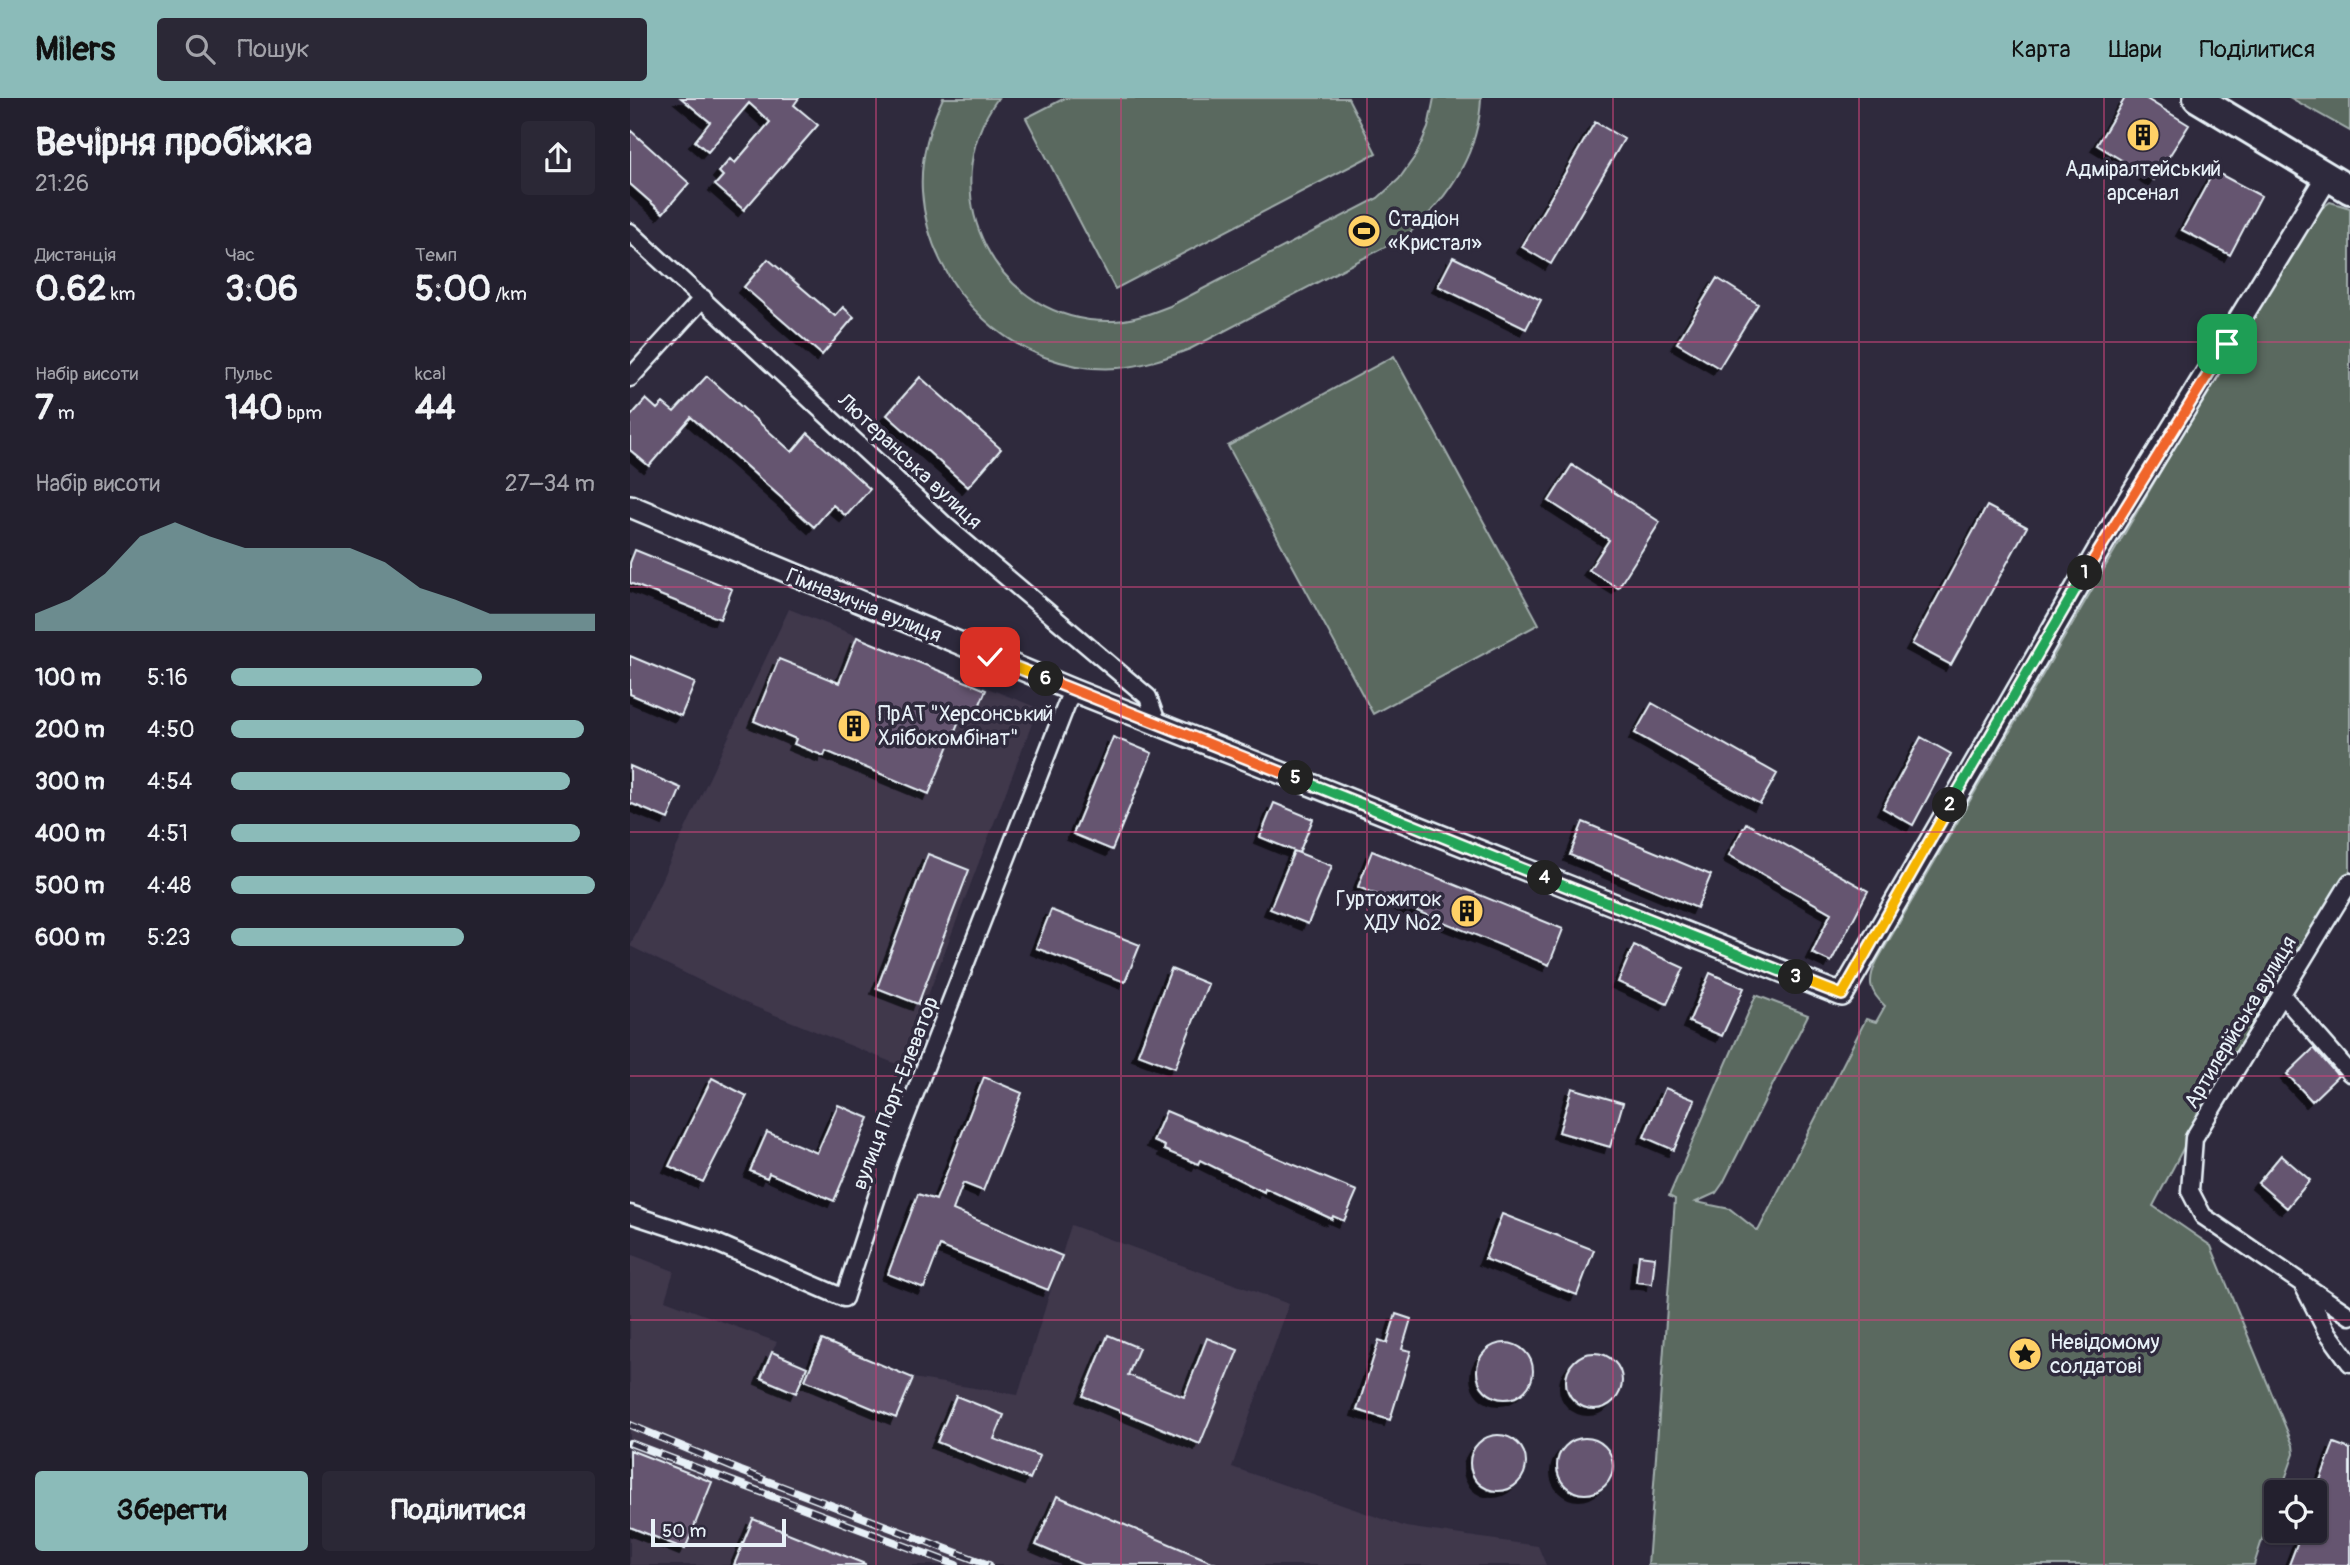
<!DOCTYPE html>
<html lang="uk">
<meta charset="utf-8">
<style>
:root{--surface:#23202e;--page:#2b2836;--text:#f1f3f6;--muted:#a3a3aa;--line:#403e4a;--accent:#8bbbb9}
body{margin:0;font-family:Pangolin,sans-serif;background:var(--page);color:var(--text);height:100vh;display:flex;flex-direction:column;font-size:26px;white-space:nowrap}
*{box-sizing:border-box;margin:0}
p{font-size:23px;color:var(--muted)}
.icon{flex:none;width:38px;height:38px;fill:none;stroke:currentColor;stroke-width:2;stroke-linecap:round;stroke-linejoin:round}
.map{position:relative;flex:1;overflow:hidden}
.details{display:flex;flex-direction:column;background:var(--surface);width:630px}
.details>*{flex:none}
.controls{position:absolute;left:1634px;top:1382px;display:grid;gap:14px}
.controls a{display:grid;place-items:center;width:63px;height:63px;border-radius:7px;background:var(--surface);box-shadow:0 2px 5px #0004,0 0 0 2px var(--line);font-size:35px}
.scale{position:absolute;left:21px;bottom:18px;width:135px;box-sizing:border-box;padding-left:7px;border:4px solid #e8f1f8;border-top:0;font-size:19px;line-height:24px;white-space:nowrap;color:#e8f1f8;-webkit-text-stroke:5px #2f2a3d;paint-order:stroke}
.pin{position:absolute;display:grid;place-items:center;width:60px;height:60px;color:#fff;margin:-30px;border-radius:14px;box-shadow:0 4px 10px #0006}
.km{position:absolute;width:35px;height:35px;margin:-18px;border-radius:50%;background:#222;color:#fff;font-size:19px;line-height:35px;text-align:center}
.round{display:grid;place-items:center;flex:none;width:74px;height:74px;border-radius:7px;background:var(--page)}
.overview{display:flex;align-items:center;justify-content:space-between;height:119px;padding:0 35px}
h1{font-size:38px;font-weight:800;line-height:52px}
.metrics{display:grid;grid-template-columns:repeat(3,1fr);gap:10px;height:119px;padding:7px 35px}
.metrics div{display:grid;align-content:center}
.metrics b{font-size:35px;font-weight:800}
.metrics small{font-size:19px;font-weight:400}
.metrics p{font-size:19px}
.chart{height:196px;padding:14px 35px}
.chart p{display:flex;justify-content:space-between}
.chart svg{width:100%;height:126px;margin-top:7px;fill:var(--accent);opacity:.7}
.primary-button{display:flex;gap:14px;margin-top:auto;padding:14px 35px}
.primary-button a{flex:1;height:80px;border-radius:7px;background:var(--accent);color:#111;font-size:28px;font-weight:800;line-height:80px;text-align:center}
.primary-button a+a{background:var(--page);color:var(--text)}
ul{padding:0 35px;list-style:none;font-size:23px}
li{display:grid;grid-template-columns:112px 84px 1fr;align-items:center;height:52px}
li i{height:18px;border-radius:9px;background:var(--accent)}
header{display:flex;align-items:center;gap:42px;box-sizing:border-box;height:98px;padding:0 35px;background:var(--accent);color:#111}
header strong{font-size:33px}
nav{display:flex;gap:38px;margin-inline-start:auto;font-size:24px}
.search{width:490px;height:63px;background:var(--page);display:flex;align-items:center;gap:18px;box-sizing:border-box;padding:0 24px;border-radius:7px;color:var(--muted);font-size:26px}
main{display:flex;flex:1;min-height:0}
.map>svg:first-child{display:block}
</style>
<header>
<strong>Milers</strong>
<div class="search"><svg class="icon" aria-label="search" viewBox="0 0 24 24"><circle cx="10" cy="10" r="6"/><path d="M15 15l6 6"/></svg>Пошук</div>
<nav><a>Карта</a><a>Шари</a><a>Поділитися</a></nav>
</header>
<main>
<section class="details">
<div class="overview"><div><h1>Вечірня пробіжка</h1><p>21:26</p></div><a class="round"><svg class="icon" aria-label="share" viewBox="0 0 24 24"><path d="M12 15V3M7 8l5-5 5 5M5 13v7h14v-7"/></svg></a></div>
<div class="metrics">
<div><p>Дистанція</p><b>0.62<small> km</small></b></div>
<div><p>Час</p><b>3:06</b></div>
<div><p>Темп</p><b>5:00<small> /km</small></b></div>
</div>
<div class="metrics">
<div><p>Набір висоти</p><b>7<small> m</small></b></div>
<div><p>Пульс</p><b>140<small> bpm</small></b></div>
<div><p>kcal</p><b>44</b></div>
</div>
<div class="chart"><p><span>Набір висоти</span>27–34 m</p>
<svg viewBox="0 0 160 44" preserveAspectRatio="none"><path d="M0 44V38L10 33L20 24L30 11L40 6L50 11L60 15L70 15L80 15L90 15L100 20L110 29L120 33L130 38L140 38L150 38L160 38V44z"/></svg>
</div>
<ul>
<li><b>100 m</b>5:16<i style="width:69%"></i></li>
<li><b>200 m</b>4:50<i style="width:97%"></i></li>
<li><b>300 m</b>4:54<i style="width:93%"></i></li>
<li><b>400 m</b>4:51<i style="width:96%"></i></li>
<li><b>500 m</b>4:48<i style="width:100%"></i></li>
<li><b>600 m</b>5:23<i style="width:64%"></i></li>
</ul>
<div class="primary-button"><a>Зберегти</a><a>Поділитися</a></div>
</section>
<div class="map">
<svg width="1720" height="1467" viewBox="0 0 1720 1467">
<defs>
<filter id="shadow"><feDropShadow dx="-6" dy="6" stdDeviation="0" flood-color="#0009"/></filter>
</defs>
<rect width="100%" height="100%" fill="#2f2a3d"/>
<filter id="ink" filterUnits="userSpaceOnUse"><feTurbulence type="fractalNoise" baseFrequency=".0143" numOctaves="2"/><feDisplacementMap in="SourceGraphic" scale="14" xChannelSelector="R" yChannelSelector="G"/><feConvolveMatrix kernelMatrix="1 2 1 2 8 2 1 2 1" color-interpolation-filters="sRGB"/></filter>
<g filter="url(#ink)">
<path fill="#3f374c" d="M159,511L408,610L271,968L113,904L0,848Z
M441,1127L659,1206L602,1369L776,1429L908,1448L916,1467H0V1156L44,1173L35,1202L147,1244L142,1254L177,1269H180L192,1242L283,1280L388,1297Z"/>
<path fill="#5a695f" stroke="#a1adac" stroke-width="2" d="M313,0H368C300,94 365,227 484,223C504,222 522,215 540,208L748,100L769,81L786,57L798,30L804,0H851C849,57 817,102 776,138L560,251C536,260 513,268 488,270C386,277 298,192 292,93C290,60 299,29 313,0Z
M435,0H718L746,55L485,191L396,20Z
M1661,0H1720V33Z
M1700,104L1720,110V774L1650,881L1586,988L1523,1108L1581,1148L1663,1347L1664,1356L1650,1395H1647L1624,1467H1018L1045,1101L1039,1098L1126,897L1178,917L1093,1085L1086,1095L1066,1104L1100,1111L1128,1133L1236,921L1246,924L1255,908C1239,893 1237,883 1247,863L1676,122Z
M764,258L909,526L743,616L598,348Z"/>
<path fill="#65556f" stroke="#e8f1f8" stroke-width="2" filter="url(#shadow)" d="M51,0H169L164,7L188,27L114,112L85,87L93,78L89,74L100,61L105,65L140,24L119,5L78,54L65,43L80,24Z
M1495,0H1515L1559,27L1524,82L1467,47Z
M965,24L994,41L921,166L892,149Z
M0,32L59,85L33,115L0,86Z
M1584,73L1631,98L1600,157L1552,132Z
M823,159L911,202L896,231L808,188Z
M138,161L205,218L213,209L224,219L192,257L114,189Z
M1087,180L1128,206L1089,270L1047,245Z
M77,278L162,354L178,335L240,391L216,418L203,407L184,429L61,319L19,368L0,352V319L16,301L27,311L33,305L44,314Z
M290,279L371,351L338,389L257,317Z
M942,367L1030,424L988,490L959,472L979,442L919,403Z
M1357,408L1397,429L1321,567L1282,546Z
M5,452L102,491L90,521L0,485V465Z
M227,539L356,592L345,618L333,613L299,696L196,653L194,658L164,646L166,641L124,623L149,561L209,585Z
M0,558L65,585L51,618L0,596Z
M1022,605L1147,676L1130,706L1005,635Z
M483,639L522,655L482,752L443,736Z
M1291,639L1321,656L1283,727L1253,710Z
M0,668L51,690L38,721L0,705Z
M644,705L683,721L669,755L630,739Z
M953,724L1081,777L1067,810L940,757Z
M1116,725L1238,793L1201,864L1182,855L1201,815L1099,757Z
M664,753L702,768L678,826L640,811Z
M742,753L933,831L919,867L728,789Z
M298,756L339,772L288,906L247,890Z
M421,812L510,847L495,884L406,850Z
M1004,847L1054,870L1037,906L988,884Z
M541,871L578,886L545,970L508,956Z
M1080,875L1114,890L1092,938L1059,924Z
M1684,950L1708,978L1682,1003L1657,976Z
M354,979L392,995L353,1093L333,1085L323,1112L432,1158L418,1192L310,1148L294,1190L258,1176L288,1096L306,1102Z
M82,980L117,998L73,1084L39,1068Z
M942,990L993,1005L980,1049L929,1034Z
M1035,990L1065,1002L1044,1052L1014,1039Z
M208,1007L239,1020L204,1103L139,1075L137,1080L120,1073L137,1034L187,1055Z
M536,1013L727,1093L714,1123L703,1118L702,1121L635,1090L634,1094L570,1062L568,1066L534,1052L535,1048L523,1043Z
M1651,1057L1680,1082L1657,1110L1628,1085Z
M872,1116L964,1152L947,1197L855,1161Z
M1009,1157L1025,1159L1022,1186L1006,1184Z
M766,1216L781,1221L772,1251L781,1253L760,1322L727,1312L749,1242L757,1245Z
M478,1237L509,1250L498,1277L554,1299L577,1240L608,1252L570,1346L453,1298Z
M192,1242L283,1280L266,1320L175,1282Z
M847 1273a28 28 0 1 1 56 0a28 28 0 1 1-56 0Z
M142,1254L177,1269L166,1295L131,1280Z
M936 1283a28 28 0 1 1 56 0a28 28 0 1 1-56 0Z
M326,1298L374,1317L364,1341L410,1358L400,1381L307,1344Z
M840 1365a28 28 0 1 1 56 0a28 28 0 1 1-56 0Z
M927 1368a28 28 0 1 1 56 0a28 28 0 1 1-56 0Z
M1704,1345L1720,1351V1467H1659L1672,1433H1685V1396Z
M0,1352L82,1384L55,1451L0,1429Z
M427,1398L589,1467H453L406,1447Z
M123,1421L235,1466V1467H104Z"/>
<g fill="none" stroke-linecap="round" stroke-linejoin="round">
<defs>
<path id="minor" d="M0,134L316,428L518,599L527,624
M0,280L73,200
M1720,784L1564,1040L1560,1093L1573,1118L1720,1218
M1651,896L1720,975
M0,1116L82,1143L214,1200L259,1062L442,592
M1673,1187L1696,1232L1720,1265"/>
<path id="tertiary" d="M0,408L442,592L1212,897L1479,434L1697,79"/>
<path id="primary" d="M1567,0L1720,92"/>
</defs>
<use href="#minor" stroke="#e8f1f8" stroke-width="21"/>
<use href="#tertiary" stroke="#e8f1f8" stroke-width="26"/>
<use href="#primary" stroke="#e8f1f8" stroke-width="32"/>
<use href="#minor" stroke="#2f2a3d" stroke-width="16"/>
<use href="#tertiary" stroke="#2f2a3d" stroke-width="21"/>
<use href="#primary" stroke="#2f2a3d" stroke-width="26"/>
<defs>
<path id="rail" d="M0,1327L111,1373L359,1467
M0,1345L326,1467"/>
</defs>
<use href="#rail" stroke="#e8f1f8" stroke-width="8"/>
<use href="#rail" stroke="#2f2a3d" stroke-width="5" stroke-dasharray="16" stroke-linecap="butt"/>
</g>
</g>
<g fill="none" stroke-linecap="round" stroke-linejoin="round" filter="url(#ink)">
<defs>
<path id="split-1" d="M1455,475L1597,246"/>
<path id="split-2" d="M1320,707L1455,475"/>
<path id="split-3" d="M1166,879L1212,897L1320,707"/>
<path id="split-4" d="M915,780L1166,879"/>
<path id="split-5" d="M666,680L915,780"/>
<path id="split-6" d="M416,581L666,680"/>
<path id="split-7" d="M360,559L416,581"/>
</defs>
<use href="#split-1" stroke="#fff" stroke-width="14"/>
<use href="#split-2" stroke="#fff" stroke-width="14"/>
<use href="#split-3" stroke="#fff" stroke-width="14"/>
<use href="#split-4" stroke="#fff" stroke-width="14"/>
<use href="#split-5" stroke="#fff" stroke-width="14"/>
<use href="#split-6" stroke="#fff" stroke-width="14"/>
<use href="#split-7" stroke="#fff" stroke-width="14"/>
<use href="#split-1" stroke="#f0652b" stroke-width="9"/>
<use href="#split-2" stroke="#22a559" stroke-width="9"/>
<use href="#split-3" stroke="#f5b400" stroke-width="9"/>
<use href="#split-4" stroke="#22a559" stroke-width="9"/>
<use href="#split-5" stroke="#22a559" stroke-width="9"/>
<use href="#split-6" stroke="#f0652b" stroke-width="9"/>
<use href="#split-7" stroke="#f5b400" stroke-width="9"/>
</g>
<path fill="none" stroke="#ca437a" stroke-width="2" stroke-opacity="0.55" d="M246,0V1467M491,0V1467M737,0V1467M983,0V1467M1229,0V1467M1474,0V1467M0,244H1720M0,489H1720M0,734H1720M0,978H1720M0,1222H1720"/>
<defs>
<symbol id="building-disc" viewBox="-11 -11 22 22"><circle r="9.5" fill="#ffd166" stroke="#2f2a3d"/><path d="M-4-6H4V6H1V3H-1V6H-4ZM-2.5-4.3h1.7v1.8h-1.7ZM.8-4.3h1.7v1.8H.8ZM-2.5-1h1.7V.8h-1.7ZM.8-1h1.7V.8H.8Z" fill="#111"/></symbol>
<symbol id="stadium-disc" viewBox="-11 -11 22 22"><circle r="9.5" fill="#ffd166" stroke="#2f2a3d"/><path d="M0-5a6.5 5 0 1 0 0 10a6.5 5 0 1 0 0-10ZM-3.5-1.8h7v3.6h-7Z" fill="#111"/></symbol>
<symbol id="sight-disc" viewBox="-11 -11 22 22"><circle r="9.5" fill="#ffd166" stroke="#2f2a3d"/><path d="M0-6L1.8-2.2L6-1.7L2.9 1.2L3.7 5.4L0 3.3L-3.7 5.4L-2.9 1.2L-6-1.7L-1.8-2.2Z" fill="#111"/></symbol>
</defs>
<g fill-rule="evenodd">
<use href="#building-disc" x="1494" y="18" width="38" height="38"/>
<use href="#stadium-disc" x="715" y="114" width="38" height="38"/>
<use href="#building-disc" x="205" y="609" width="38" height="38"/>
<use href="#building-disc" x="818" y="794" width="38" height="38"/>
<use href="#sight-disc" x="1376" y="1237" width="38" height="38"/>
</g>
<g text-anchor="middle" stroke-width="7" stroke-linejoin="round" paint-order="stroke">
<g font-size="21" fill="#e8f1f8" stroke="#2f2a3d" text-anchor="start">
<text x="1513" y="78" text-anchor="middle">Адміралтейський<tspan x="1513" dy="24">арсенал</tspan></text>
<text x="758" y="128">Стадіон<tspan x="758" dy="24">«Кристал»</tspan></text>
<text x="248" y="623">ПрАТ "Херсонський<tspan x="248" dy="24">Хлібокомбінат"</tspan></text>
<text x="812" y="808" text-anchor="end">Гуртожиток<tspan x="812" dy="24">ХДУ №2</tspan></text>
<text x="1420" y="1251">Невідомому<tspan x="1420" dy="24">солдатові</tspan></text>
</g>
<g font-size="21" fill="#e8f1f8" stroke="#2f2a3d">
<text transform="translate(280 363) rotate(43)" y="7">Лютеранська вулиця</text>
<text transform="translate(234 507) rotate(22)" y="7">Гімназична вулиця</text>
<text transform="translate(1610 924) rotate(-59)" y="7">Артилерійська вулиця</text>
<text transform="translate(265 995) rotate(-69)" y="7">вулиця Порт-Елеватор</text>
</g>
</g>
</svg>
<div class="controls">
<a><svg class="icon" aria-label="locate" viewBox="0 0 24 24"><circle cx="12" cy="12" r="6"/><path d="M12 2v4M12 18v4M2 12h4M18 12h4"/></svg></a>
</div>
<div class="scale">50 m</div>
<div class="pin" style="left:1597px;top:246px;background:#1e9e55"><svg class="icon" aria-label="arrive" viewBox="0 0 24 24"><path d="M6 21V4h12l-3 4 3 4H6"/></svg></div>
<div class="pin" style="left:360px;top:559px;background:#d93025"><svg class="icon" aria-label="check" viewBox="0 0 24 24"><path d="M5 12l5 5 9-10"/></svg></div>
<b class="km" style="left:1455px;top:475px">1</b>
<b class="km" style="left:1320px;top:707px">2</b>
<b class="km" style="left:1166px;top:879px">3</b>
<b class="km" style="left:915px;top:780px">4</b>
<b class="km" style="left:666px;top:680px">5</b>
<b class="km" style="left:416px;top:581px">6</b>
</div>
</main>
